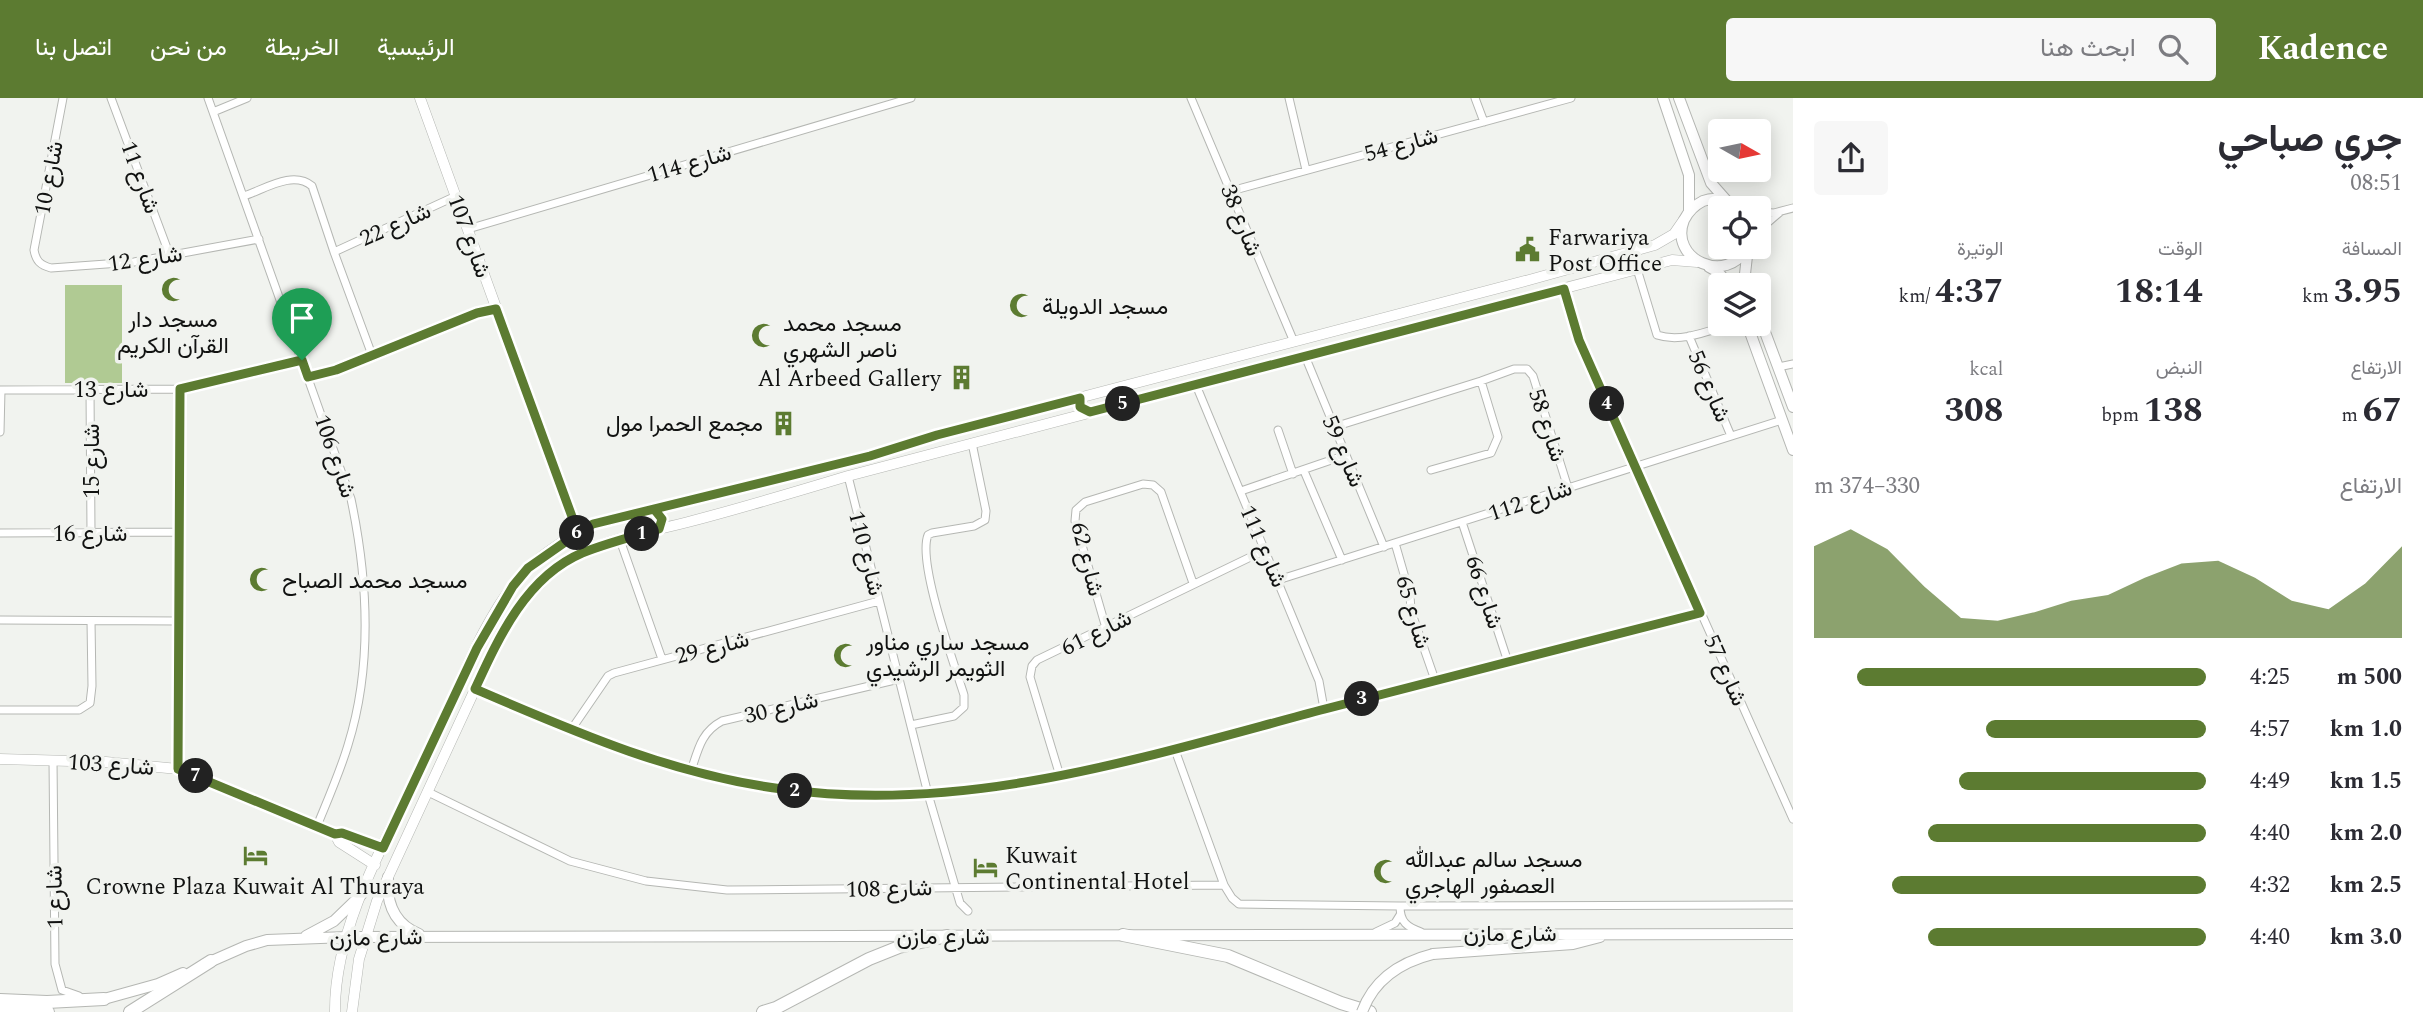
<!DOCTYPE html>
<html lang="ar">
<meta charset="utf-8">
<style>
:root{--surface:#fff;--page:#f7f7f7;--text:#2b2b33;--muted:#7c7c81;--accent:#5c7b31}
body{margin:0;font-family:Spectral,Vazirmatn,serif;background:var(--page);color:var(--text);direction:rtl;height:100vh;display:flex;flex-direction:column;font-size:26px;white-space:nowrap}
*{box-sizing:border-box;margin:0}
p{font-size:23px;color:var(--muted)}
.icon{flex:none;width:38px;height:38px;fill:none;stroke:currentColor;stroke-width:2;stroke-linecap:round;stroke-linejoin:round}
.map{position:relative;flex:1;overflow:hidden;direction:ltr}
.sheet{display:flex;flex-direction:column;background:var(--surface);width:630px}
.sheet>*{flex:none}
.needle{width:46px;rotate:99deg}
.controls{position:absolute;left:1708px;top:21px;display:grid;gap:14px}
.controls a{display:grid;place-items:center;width:63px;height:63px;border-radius:7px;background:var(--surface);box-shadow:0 4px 18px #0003;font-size:35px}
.pin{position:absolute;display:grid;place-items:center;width:60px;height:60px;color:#fff;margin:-72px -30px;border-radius:50% 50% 50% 0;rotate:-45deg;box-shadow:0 0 7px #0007}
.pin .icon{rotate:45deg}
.km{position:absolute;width:35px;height:35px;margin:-18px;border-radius:50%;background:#222;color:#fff;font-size:19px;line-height:35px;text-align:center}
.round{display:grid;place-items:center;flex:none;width:74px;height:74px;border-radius:7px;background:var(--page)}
.head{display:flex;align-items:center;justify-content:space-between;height:119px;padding:0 21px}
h1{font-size:38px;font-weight:700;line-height:52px}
.stats{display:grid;grid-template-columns:repeat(3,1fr);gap:10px;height:119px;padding:7px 21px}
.stats div{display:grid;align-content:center}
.stats b{font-size:35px;font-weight:700}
.stats small{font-size:19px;font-weight:400}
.stats p{font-size:19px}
.chart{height:196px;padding:14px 21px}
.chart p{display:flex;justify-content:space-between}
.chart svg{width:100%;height:126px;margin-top:7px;fill:var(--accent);opacity:.7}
ul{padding:0 21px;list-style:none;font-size:23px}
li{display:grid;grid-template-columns:112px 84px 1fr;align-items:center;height:52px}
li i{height:18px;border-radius:9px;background:var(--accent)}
header{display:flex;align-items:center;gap:42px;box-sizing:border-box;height:98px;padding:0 35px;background:var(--accent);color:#fff}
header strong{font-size:33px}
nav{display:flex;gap:38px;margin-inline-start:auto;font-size:24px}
.search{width:490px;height:63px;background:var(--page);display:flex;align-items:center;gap:18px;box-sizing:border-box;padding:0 24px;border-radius:7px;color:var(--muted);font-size:26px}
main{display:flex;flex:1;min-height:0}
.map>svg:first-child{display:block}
</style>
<header>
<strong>Kadence</strong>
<div class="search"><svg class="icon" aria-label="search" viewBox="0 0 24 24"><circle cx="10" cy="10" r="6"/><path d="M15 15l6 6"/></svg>ابحث هنا</div>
<nav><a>الرئيسية</a><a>الخريطة</a><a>من نحن</a><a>اتصل بنا</a></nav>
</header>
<main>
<section class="sheet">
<div class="head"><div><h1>جري صباحي</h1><p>08:51</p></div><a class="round"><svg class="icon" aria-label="share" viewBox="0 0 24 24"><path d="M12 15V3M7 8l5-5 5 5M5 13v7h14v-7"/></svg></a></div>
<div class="stats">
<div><p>المسافة</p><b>3.95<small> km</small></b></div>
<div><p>الوقت</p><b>18:14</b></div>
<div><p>الوتيرة</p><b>4:37<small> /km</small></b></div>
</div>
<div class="stats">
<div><p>الارتفاع</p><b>67<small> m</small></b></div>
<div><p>النبض</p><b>138<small> bpm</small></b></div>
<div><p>kcal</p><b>308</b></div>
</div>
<div class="chart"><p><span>الارتفاع</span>330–374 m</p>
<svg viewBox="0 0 160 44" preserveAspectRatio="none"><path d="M0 44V12L10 6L20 13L30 26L40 37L50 38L60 35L70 31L80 29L90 23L100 18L110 17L120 23L130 31L140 34L150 25L160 12V44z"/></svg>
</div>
<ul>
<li><b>500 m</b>4:25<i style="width:89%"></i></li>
<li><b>1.0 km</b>4:57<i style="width:56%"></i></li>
<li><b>1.5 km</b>4:49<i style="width:63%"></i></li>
<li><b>2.0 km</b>4:40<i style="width:71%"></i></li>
<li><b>2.5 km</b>4:32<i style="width:80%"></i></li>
<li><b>3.0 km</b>4:40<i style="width:71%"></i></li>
</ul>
</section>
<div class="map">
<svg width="1793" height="914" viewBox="0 0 1793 914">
<rect width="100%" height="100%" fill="#f1f3ef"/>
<path fill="#b0ca93" d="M65,187H122V285H65Z"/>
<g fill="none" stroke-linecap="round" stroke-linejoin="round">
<defs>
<path id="street" d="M63,0L34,152C36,163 40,167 51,170L134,164L259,141
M111,0L170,158
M208,0L351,401C368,482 373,567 348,647C340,674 328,701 317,728
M1191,0L1294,244
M1289,0L1306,72
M1475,0L1484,24
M213,14L247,0
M1231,93L1571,0
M244,98C265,91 293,72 312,88L334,154L372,257
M1759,114L1774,115L1793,110
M468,131L911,0
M1759,132L1780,114
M334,154L456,98
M1637,171L1657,237C1681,245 1708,233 1731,226
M1564,191L1579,241L1793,721
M1689,238L1731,338
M1305,258L1384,449
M1778,269L1793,266
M308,279L336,272L477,215L496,211
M1196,287L1319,583L1324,611
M90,291L91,435
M0,292L180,291L302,262
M1334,329L1481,283L1514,271H1527L1533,278L1568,390
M1278,332L1293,376
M0,334L1,292
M1431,372L1491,355L1498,339L1481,283
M1304,373L1342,462
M848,378L928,696L960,805L968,813
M1241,393L1346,357
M1462,424L1508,564
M0,435L179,434
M620,442L662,561
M1395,445L1410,497L1411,513L1435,582
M1278,482L1782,322
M0,522L179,523
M1106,530L1075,423L1076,412L1085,404L1143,386L1153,387L1161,394L1193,485
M475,591C575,634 673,677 782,691C969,716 1146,658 1325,611C1450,578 1575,547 1700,515
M0,612H79L90,605L92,588L91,523
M911,627L954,618L964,609V597C954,565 917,464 928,437L932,435L974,428L985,422L986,413L972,345
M571,632L608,578L614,575L879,503
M1175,652L1224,787L1232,800L1239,806L1400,808L1793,807
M53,662L55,866L62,892L79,898
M178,671L180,291
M691,673C698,652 701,634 722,623L899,581
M1060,678L1030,579L1032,568L1037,562L1265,452
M428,694L570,763L646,783L727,792L1224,787
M1400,808C1400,824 1407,829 1421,834
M1376,834L1395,825L1400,817"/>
<path id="secondary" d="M420,0L578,435
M0,661L106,664L178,671L335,736L342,735L383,750
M335,736L339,744L375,767
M335,914C334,822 395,727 433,645C458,591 485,514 527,471C544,455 572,437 593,426L870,357L937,337L1529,182L1655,147L1674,136L1683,123
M352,914L359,861L377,803L501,535C523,504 545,473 580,456C613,439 653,433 688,424C742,410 795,394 848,378L1672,162L1697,164"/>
<path id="primary" d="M1663,0L1689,77V113
M1679,0L1711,85L1726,102
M1739,110C1729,102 1716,98 1703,103C1695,107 1688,114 1684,122C1668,162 1728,188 1747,149
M1748,149L1745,176L1748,187
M1709,169L1718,174L1729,187
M1759,218L1793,309
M1747,226L1793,352
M388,779C386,805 394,826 419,836
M306,838L334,823L362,796
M1433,856L1573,846L1600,839
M205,866L246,848L267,842L347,839L1793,836
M104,901L158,886L183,875"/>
<path id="highway" d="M1123,837L1228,858L1341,905L1370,914
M0,902L47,904L104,901
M0,913L48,914
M130,914L211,863
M763,914L776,910L869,861L899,849L947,838"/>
</defs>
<use href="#street" stroke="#b5b7b3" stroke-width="9"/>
<use href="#secondary" stroke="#b5b7b3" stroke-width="11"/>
<use href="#primary" stroke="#b5b7b3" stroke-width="12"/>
<use href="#highway" stroke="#b5b7b3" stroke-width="14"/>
<use href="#street" stroke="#fff" stroke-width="7"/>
<use href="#secondary" stroke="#fff" stroke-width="10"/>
<use href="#primary" stroke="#fff" stroke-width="10"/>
<use href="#highway" stroke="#fff" stroke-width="12"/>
<defs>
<path id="primary-bridge" d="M1362,914C1374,881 1401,864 1433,856"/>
</defs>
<use href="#primary-bridge" stroke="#b5b7b3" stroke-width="12" stroke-linecap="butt"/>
<use href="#primary-bridge" stroke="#fff" stroke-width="10"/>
</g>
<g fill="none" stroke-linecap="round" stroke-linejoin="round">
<defs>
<path id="route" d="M302,262L308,279L336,272L477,215L496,211L578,435L593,426L654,411L662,421L659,431C634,438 607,445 582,455C526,479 499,539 475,591C575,634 673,677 782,691C968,717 1147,658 1325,611C1450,578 1575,547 1700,515L1579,242L1564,191L1090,314L1080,309V300L937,337L870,358L593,426L578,435L528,470L513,488L477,550L383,750L342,735L335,736L178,671L180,291L302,262"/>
</defs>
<use href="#route" stroke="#fff" stroke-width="14"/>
<use href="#route" stroke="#5c7b31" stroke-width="9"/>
</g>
<defs>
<symbol id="civic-bare" viewBox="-9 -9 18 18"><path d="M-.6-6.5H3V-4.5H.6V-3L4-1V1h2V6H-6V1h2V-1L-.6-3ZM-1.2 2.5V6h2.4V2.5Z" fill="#5c7b31" stroke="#f1f3ef" stroke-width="2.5" paint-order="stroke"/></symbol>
<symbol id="mosque-bare" viewBox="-9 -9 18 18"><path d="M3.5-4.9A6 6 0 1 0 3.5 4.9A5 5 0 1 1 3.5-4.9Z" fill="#5c7b31" stroke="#f1f3ef" stroke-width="2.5" paint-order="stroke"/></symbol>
<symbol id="building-bare" viewBox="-9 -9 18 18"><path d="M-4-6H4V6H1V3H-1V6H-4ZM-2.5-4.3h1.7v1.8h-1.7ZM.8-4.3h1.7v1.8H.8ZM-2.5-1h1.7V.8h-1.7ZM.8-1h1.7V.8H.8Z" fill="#5c7b31" stroke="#f1f3ef" stroke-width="2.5" paint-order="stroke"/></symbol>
<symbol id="hotel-bare" viewBox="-9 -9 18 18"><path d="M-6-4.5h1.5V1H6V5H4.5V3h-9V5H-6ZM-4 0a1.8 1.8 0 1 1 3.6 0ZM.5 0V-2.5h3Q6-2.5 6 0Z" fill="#5c7b31" stroke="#f1f3ef" stroke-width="2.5" paint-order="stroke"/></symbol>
</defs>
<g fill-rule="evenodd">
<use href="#civic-bare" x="1510" y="134" width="35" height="35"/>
<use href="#mosque-bare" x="156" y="174" width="35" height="35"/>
<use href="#mosque-bare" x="1004" y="190" width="35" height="35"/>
<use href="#mosque-bare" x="746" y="220" width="35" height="35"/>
<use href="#building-bare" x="944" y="262" width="35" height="35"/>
<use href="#building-bare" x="766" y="308" width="35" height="35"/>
<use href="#mosque-bare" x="244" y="464" width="35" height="35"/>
<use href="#mosque-bare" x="828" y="540" width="35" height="35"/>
<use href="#hotel-bare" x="238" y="740" width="35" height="35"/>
<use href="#hotel-bare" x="968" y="752" width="35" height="35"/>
<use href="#mosque-bare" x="1368" y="756" width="35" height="35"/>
</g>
<g text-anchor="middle" stroke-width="7" stroke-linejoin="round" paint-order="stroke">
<g font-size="23" fill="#111211" stroke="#f1f3ef">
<text transform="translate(1401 46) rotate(-15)" y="8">شارع 54</text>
<text transform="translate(689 65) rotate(-16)" y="8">شارع 114</text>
<text transform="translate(141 79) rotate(70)" y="8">شارع 11</text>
<text transform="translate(48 80) rotate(-79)" y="8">شارع 10</text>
<text transform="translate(1242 122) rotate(68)" y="8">شارع 38</text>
<text transform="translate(395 126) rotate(-24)" y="8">شارع 22</text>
<text transform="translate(470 138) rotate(70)" y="8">شارع 107</text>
<text transform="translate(145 160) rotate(-8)" y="8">شارع 12</text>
<text transform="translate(1710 288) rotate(67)" y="8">شارع 56</text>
<text x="111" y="299">شارع 13</text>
<text transform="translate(1548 327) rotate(72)" y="8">شارع 58</text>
<text transform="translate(1344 353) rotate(67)" y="8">شارع 59</text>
<text transform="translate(336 358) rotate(71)" y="8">شارع 106</text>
<text transform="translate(91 363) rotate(-90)" y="8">شارع 15</text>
<text transform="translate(1530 402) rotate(-18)" y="8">شارع 112</text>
<text x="90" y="443">شارع 16</text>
<text transform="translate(1264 448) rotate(67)" y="8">شارع 111</text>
<text transform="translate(867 455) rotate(76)" y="8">شارع 110</text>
<text transform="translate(1088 461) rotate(76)" y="8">شارع 62</text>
<text transform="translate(1485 494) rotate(72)" y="8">شارع 66</text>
<text transform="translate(1414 514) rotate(74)" y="8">شارع 65</text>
<text transform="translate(1096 534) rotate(-26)" y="8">شارع 61</text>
<text transform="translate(712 549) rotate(-14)" y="8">شارع 29</text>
<text transform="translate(1726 572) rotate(66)" y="8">شارع 57</text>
<text transform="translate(781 609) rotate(-13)" y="8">شارع 30</text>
<text transform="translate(111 666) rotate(4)" y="8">شارع 103</text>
<text transform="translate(889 790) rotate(-1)" y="8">شارع 108</text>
<text transform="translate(54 799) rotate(-91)" y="8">شارع 1</text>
<text x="1510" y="843">شارع مازن</text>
<text x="943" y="846">شارع مازن</text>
<text transform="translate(376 839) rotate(-1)" y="8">شارع مازن</text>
</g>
<g font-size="23" fill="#111211" stroke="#f1f3ef" text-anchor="start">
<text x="1548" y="147">Farwariya<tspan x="1548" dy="26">Post Office</tspan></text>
<text x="1042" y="216">مسجد الدويلة</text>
<text x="173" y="229" text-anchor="middle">مسجد دار<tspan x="173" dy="26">القرآن الكريم</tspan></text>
<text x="783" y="233">مسجد محمد<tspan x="783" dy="26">ناصر الشهري</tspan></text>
<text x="941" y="288" text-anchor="end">Al Arbeed Gallery</text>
<text x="763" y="333" text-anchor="end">مجمع الحمرا مول</text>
<text x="282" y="490">مسجد محمد الصباح</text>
<text x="866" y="552">مسجد ساري مناور<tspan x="866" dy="26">الثويمر الرشيدي</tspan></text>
<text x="1005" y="765">Kuwait<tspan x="1005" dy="26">Continental Hotel</tspan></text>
<text x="1405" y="769">مسجد سالم عبدالله<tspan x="1405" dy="26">العصفور الهاجري</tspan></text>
<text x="255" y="796" text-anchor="middle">Crowne Plaza Kuwait Al Thuraya</text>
</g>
</g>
</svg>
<div class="controls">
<a><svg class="needle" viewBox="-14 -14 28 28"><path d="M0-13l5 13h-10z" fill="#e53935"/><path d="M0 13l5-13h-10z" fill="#7c7c81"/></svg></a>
<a><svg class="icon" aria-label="locate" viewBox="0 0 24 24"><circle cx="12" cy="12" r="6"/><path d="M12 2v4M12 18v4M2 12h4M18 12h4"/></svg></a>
<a><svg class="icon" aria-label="layers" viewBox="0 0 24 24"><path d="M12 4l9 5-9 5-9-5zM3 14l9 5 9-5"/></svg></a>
</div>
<div class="pin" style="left:302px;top:262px;background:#1e9e55"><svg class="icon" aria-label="arrive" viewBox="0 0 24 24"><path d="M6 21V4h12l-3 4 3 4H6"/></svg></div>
<b class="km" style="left:642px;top:436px">1</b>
<b class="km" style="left:795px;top:693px">2</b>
<b class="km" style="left:1362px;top:601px">3</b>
<b class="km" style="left:1607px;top:306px">4</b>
<b class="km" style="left:1123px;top:306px">5</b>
<b class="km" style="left:577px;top:435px">6</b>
<b class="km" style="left:196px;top:678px">7</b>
</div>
</main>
